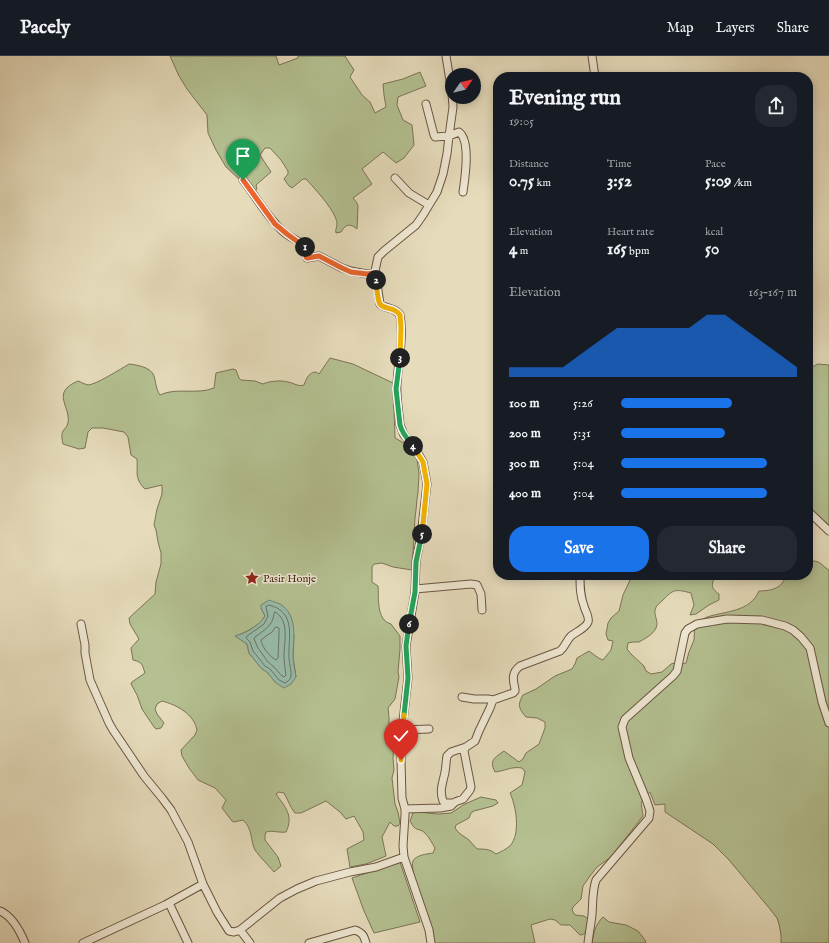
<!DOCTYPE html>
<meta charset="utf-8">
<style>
:root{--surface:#171b24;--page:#242831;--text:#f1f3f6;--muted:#9ea1a6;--line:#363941;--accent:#1a73e8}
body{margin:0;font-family:"IM FELL English",serif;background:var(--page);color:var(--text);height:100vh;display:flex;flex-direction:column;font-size:15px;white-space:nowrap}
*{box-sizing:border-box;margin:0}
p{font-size:13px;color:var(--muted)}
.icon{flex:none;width:22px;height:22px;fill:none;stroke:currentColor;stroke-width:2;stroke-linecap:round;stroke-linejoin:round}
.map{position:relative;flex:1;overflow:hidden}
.panel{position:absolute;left:493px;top:16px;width:320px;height:508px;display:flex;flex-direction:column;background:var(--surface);border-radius:16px;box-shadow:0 2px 10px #0003}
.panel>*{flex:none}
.needle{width:26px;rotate:56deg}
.buttons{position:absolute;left:445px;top:12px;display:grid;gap:8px}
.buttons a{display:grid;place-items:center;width:36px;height:36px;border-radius:50%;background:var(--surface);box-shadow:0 2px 10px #0003;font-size:20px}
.pin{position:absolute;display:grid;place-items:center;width:34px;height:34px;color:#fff;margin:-41px -17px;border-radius:50% 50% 50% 0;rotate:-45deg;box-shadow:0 0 4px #0007}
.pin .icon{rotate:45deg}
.km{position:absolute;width:20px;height:20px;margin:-10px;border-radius:50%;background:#222;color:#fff;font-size:11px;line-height:20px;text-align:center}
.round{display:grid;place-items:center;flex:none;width:42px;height:42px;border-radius:16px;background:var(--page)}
.overview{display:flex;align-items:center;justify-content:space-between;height:68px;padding:0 16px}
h1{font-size:22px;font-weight:700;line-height:30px}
.figures{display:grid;grid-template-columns:repeat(3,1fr);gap:6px;height:68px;padding:4px 16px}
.figures div{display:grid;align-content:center}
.figures b{font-size:17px;font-weight:700}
.figures small{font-size:11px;font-weight:400}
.figures p{font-size:11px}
.chart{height:112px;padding:8px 16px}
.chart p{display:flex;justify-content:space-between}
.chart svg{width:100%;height:72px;margin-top:4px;fill:var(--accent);opacity:.7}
.cta{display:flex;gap:8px;margin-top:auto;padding:8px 16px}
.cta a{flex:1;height:46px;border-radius:16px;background:var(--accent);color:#fff;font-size:16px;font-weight:700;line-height:46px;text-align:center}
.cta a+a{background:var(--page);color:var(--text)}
ul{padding:0 16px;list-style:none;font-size:13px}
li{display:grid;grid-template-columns:64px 48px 1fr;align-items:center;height:30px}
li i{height:10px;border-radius:5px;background:var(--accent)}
header{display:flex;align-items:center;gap:24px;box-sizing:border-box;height:56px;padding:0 20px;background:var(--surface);border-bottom:1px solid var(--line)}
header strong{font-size:19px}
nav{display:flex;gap:22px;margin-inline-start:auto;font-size:14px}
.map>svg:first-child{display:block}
</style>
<header>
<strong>Pacely</strong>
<nav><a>Map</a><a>Layers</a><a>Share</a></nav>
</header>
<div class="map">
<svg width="829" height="887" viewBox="0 0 829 887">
<rect width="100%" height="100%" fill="#e6dcbc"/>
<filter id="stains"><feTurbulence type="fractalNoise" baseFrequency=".005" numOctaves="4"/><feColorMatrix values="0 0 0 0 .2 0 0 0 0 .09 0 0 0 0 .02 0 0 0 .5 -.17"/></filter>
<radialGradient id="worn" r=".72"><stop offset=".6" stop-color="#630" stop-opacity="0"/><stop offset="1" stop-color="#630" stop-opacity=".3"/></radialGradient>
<path fill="#b4c091" stroke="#7b7456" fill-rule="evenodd" d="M170,0H276L279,9L298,2V0H345L354,14L350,21L362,39L370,46L375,57L386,51L384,39L383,28L403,23L420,16L426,30L398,41L397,49L403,64L412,69L414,89L404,102L396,107L383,96L362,113L372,128L353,142L357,147L358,150L357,173C350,167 346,168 341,176L336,177C335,173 337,172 337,168C337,156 314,132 306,123H303L292,132L289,130L284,123L288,118V115L281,104L270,92H265L260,99L271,116L256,129L257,133L251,138L240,124L226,111L216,94L208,77L207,59L187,33L179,20Z
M330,302L353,308L393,327L395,382L402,386L410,392L417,403L419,418L418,436L417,443L416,454L415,462L412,514L393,511L382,507L374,508L372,511V526L378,530C379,542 376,564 391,568L400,580V593L398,616L399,621L395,643L388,652L389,662V680L394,686L393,702L394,714L392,722L395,748L398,756L400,767L398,770H394L390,766L382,781L386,800L366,808L350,811L347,793L364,784L363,776L354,760L346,763L340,756L326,745L301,757H295C290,751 288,744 284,737L279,736L276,738C285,751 294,759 286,776C279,777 272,774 266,776L265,779V784L278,801L281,810L274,816C269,810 259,800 255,794C250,784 253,773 243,764L234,766L232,765L222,752L226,744L215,732L198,724L189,712L182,700L181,694L195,679L197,674C194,658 177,649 162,645L157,648L155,653L157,658L164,667L161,672L156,673L154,671L142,653L137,639L131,628L132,626L145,617C142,609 143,606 133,604L131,592L139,583L130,568L129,562L155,538L156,526L161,508V497L158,486L156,474L154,469L157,453L162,438V429L145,433C134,422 138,417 137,403L131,399L128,381L124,376L103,372H92L88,376L85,392L79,393L63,388C62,383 61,379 63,375C65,372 67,371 68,367C71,350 50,337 78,325C81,326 84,328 88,329C95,329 121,313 129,308C137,309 151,311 154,320C156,327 156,333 160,339C176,331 197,339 214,332L216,317L233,313L236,314L239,322L241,324L255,325L263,328C269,325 282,324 288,326C294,327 298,331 304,329C306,323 309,316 316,316L319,318ZM261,552L294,579L293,601L296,621L276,627L267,616L262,613L249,597L247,588L236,580C246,576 259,570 265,560Z
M818,308L829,309V471L815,456L808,451V313Z
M808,505C822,504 820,509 829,514V887H781V879L779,868L777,862L770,853L729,804L713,788L665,756V748L655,749L650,736C639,747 641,745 643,760L611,801L597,811L590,820L583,830L581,843L573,851L572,854L575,859L584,860L588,863C587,870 588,879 580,879L570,869H561L555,864L550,863L531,869L535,887H434C433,880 432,872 430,865C426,853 409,816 413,805C416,799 427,798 433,797L435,792C432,787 429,781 425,777C419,771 416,777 410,765L413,757L418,755L427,757L438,758L451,757L465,748L481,741L496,744L498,747L493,750L474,755L471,757L469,762L456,769L455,772L459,777L469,784L477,793C485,793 490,793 496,798C501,796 506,793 510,790C521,777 516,750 510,737L522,729L525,716L522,712C512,710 505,715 495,716C489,704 494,702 504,695L519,706L523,703L526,697L539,688L545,672V666L537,662L526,661C519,653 517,649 523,639L536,633L555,620L572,613L575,608L577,602L589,595C595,599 597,602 603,604L611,594L613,585L608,584L606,578L608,567L611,562L619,555L623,539L630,524L629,519H717C711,527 710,532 719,538V544L709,549L696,558L690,559L694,549L691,537C676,533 673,533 663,544C660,547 656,549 655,554C654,560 659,566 656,572C653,579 644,583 639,586H633L628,587L627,593L631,598L644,610L646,615L651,618L662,616L671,608L674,607L676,609L686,607L689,596L694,584L695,566C699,565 703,563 707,561C726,555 750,556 759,535C772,535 783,532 786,519H808Z
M400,806L420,866L374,877L364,855L352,822Z
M603,861L609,866L626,869L638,875L645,884L646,887H592C594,876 595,869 603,861Z"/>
<path fill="#97bcaa" stroke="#758170" d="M269,544C273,546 280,547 283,550C298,563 293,583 293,600C293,607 295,614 296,621L291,628L284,632L276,627L267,616L262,613L249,597L247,588L235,580C246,577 259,570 265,560L261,552V549Z"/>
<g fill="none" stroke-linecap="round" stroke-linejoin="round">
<path stroke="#6c7262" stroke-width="1" d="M269,549C297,556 288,581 289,602C289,607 292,616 291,621C290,624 287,626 285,627L279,624L270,613L265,610L253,595L250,586L246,582L247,580L264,568L268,560L266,551Z
M275,556C290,564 284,586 284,600C284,606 285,613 286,619L284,621L282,620L273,610L268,606L258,592L254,583L255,581C263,575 273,570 274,558Z
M276,571L279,572V579L278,602L276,604C269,600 263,592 261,585L262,583L272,576Z"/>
<defs>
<path id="minor" d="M592,0L595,21
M426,48L434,79L435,81L449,80L459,76C471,85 465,122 463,136
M395,122L409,137L429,149
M243,124C254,138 263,154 275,167C279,172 284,177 289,180C294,183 301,186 305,191C308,195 304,198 307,202L319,200L342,212L351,215L367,218L375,217
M808,455L829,475
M415,533L471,528L477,529L481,538L482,554
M81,568L85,589V597L90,624L109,667L113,674L144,720L162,742L171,754L188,786L203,828L217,856L229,875L234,876L240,874L280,842L297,833L316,825L350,816L376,811L404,801
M462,641L474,643H488L493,644L513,637L515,635V633C513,624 511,617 520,610L560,595C565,591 566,585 571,580C576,576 586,572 588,566C590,561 585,555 584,550C580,540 580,530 580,519
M402,674L429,673
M453,747H445L443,745C439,734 443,727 445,716C446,711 446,705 447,700L451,696L466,691L475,685L479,675L490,652L493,644
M405,753L440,752L451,750L455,746L463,743L470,734L471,731L464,695L465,692L466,691
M169,847L188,887
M0,855C12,860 20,875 25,887
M240,874L250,887
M83,887L165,849L203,828
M309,887L355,874C363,877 364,880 366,887
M431,887L429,874L404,801L403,790L405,759V753L402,742L401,704L402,674L408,622L406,590L415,536L416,505L421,480L427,428L423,406L416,394L404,379L400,369C399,355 396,341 397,328C398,305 404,282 400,259C394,250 387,254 380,248L375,215L378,201L384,195L416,169L423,159L437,136L443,118L447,98L449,80L453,51L452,37L446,0
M588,887C589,878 591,868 592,859C593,847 592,836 596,824L649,762L650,755L646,743L629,702L622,671L625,663L673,620L677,615L685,577L688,573L697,568L727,563L762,564L785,570L793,574L801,581L810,592L822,646L829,667"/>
</defs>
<use href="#minor" stroke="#6b5542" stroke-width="9"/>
<use href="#minor" stroke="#efe8d3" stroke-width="7"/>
</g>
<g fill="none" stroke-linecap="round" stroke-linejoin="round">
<defs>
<path id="split-1" d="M243,124L275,168L287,178L305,191"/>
<path id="split-2" d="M305,191C307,194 305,197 306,201L307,202L319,200L342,212L351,216L367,218L375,217L376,224"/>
<path id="split-3" d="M376,224C377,231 377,243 380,248C384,254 394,250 400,259L401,272L400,302"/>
<path id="split-4" d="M400,302L396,333L400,369C402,377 407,383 413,390"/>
<path id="split-5" d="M413,390L423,406L427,428L422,478"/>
<path id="split-6" d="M409,568L415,536L416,506L422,478"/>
<path id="split-7" d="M404,659L408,622L406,590L409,568"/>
<path id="split-8" d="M401,704L404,659"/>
</defs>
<use href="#split-1" stroke="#fff" stroke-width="8"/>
<use href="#split-2" stroke="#fff" stroke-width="8"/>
<use href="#split-3" stroke="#fff" stroke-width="8"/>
<use href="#split-4" stroke="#fff" stroke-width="8"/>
<use href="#split-5" stroke="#fff" stroke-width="8"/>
<use href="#split-6" stroke="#fff" stroke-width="8"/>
<use href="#split-7" stroke="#fff" stroke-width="8"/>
<use href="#split-8" stroke="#fff" stroke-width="8"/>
<use href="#split-1" stroke="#f0652b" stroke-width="5"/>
<use href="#split-2" stroke="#f0652b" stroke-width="5"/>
<use href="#split-3" stroke="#f5b400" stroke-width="5"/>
<use href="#split-4" stroke="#22a559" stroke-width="5"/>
<use href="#split-5" stroke="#f5b400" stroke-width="5"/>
<use href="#split-6" stroke="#22a559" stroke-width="5"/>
<use href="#split-7" stroke="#22a559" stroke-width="5"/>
<use href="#split-8" stroke="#f5b400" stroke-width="5"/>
</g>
<defs>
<symbol id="sight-bare" viewBox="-9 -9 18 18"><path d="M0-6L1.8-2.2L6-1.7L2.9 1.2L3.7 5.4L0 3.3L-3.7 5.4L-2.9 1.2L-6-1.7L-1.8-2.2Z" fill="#8f2418" stroke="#efe8d3" stroke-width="2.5" paint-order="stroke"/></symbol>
</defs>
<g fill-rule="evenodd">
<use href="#sight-bare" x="242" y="512" width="20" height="20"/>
</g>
<g text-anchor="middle" stroke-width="3" stroke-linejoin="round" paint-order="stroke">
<g font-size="11" fill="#42281a" stroke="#efe8d3" text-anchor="start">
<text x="263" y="526">Pasir Honje</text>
</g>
</g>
<rect width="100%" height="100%" filter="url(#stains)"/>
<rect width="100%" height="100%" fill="url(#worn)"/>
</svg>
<div class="buttons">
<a><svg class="needle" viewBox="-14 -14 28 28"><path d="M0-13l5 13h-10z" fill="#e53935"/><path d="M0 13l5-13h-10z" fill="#9ea1a6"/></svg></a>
</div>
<div class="pin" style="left:243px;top:124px;background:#1e9e55"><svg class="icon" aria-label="arrive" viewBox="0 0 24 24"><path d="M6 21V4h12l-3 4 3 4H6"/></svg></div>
<div class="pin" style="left:401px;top:704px;background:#d93025"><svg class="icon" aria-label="check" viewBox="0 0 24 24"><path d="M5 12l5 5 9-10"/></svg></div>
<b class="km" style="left:305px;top:191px">1</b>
<b class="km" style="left:376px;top:224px">2</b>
<b class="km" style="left:400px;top:302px">3</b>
<b class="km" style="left:413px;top:390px">4</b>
<b class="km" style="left:422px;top:478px">5</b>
<b class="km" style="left:409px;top:568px">6</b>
<section class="panel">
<div class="overview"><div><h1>Evening run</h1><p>19:05</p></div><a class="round"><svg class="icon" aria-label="share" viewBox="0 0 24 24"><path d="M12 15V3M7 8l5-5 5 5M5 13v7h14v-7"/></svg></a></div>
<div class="figures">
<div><p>Distance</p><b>0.75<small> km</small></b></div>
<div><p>Time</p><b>3:52</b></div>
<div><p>Pace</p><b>5:09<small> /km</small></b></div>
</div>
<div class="figures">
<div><p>Elevation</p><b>4<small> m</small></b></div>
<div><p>Heart rate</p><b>165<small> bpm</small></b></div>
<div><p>kcal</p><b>50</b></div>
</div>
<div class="chart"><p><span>Elevation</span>163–167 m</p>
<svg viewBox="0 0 160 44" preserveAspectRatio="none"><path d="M0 44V38L10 38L20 38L30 38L40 30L50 22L60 14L70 14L80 14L90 14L100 14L110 6L120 6L130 14L140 22L150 30L160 38V44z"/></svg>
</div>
<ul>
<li><b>100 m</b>5:26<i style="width:63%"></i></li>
<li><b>200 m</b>5:31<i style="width:59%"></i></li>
<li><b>300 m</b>5:04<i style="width:83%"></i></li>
<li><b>400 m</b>5:04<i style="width:83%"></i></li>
</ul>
<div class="cta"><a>Save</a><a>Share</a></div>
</section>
</div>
